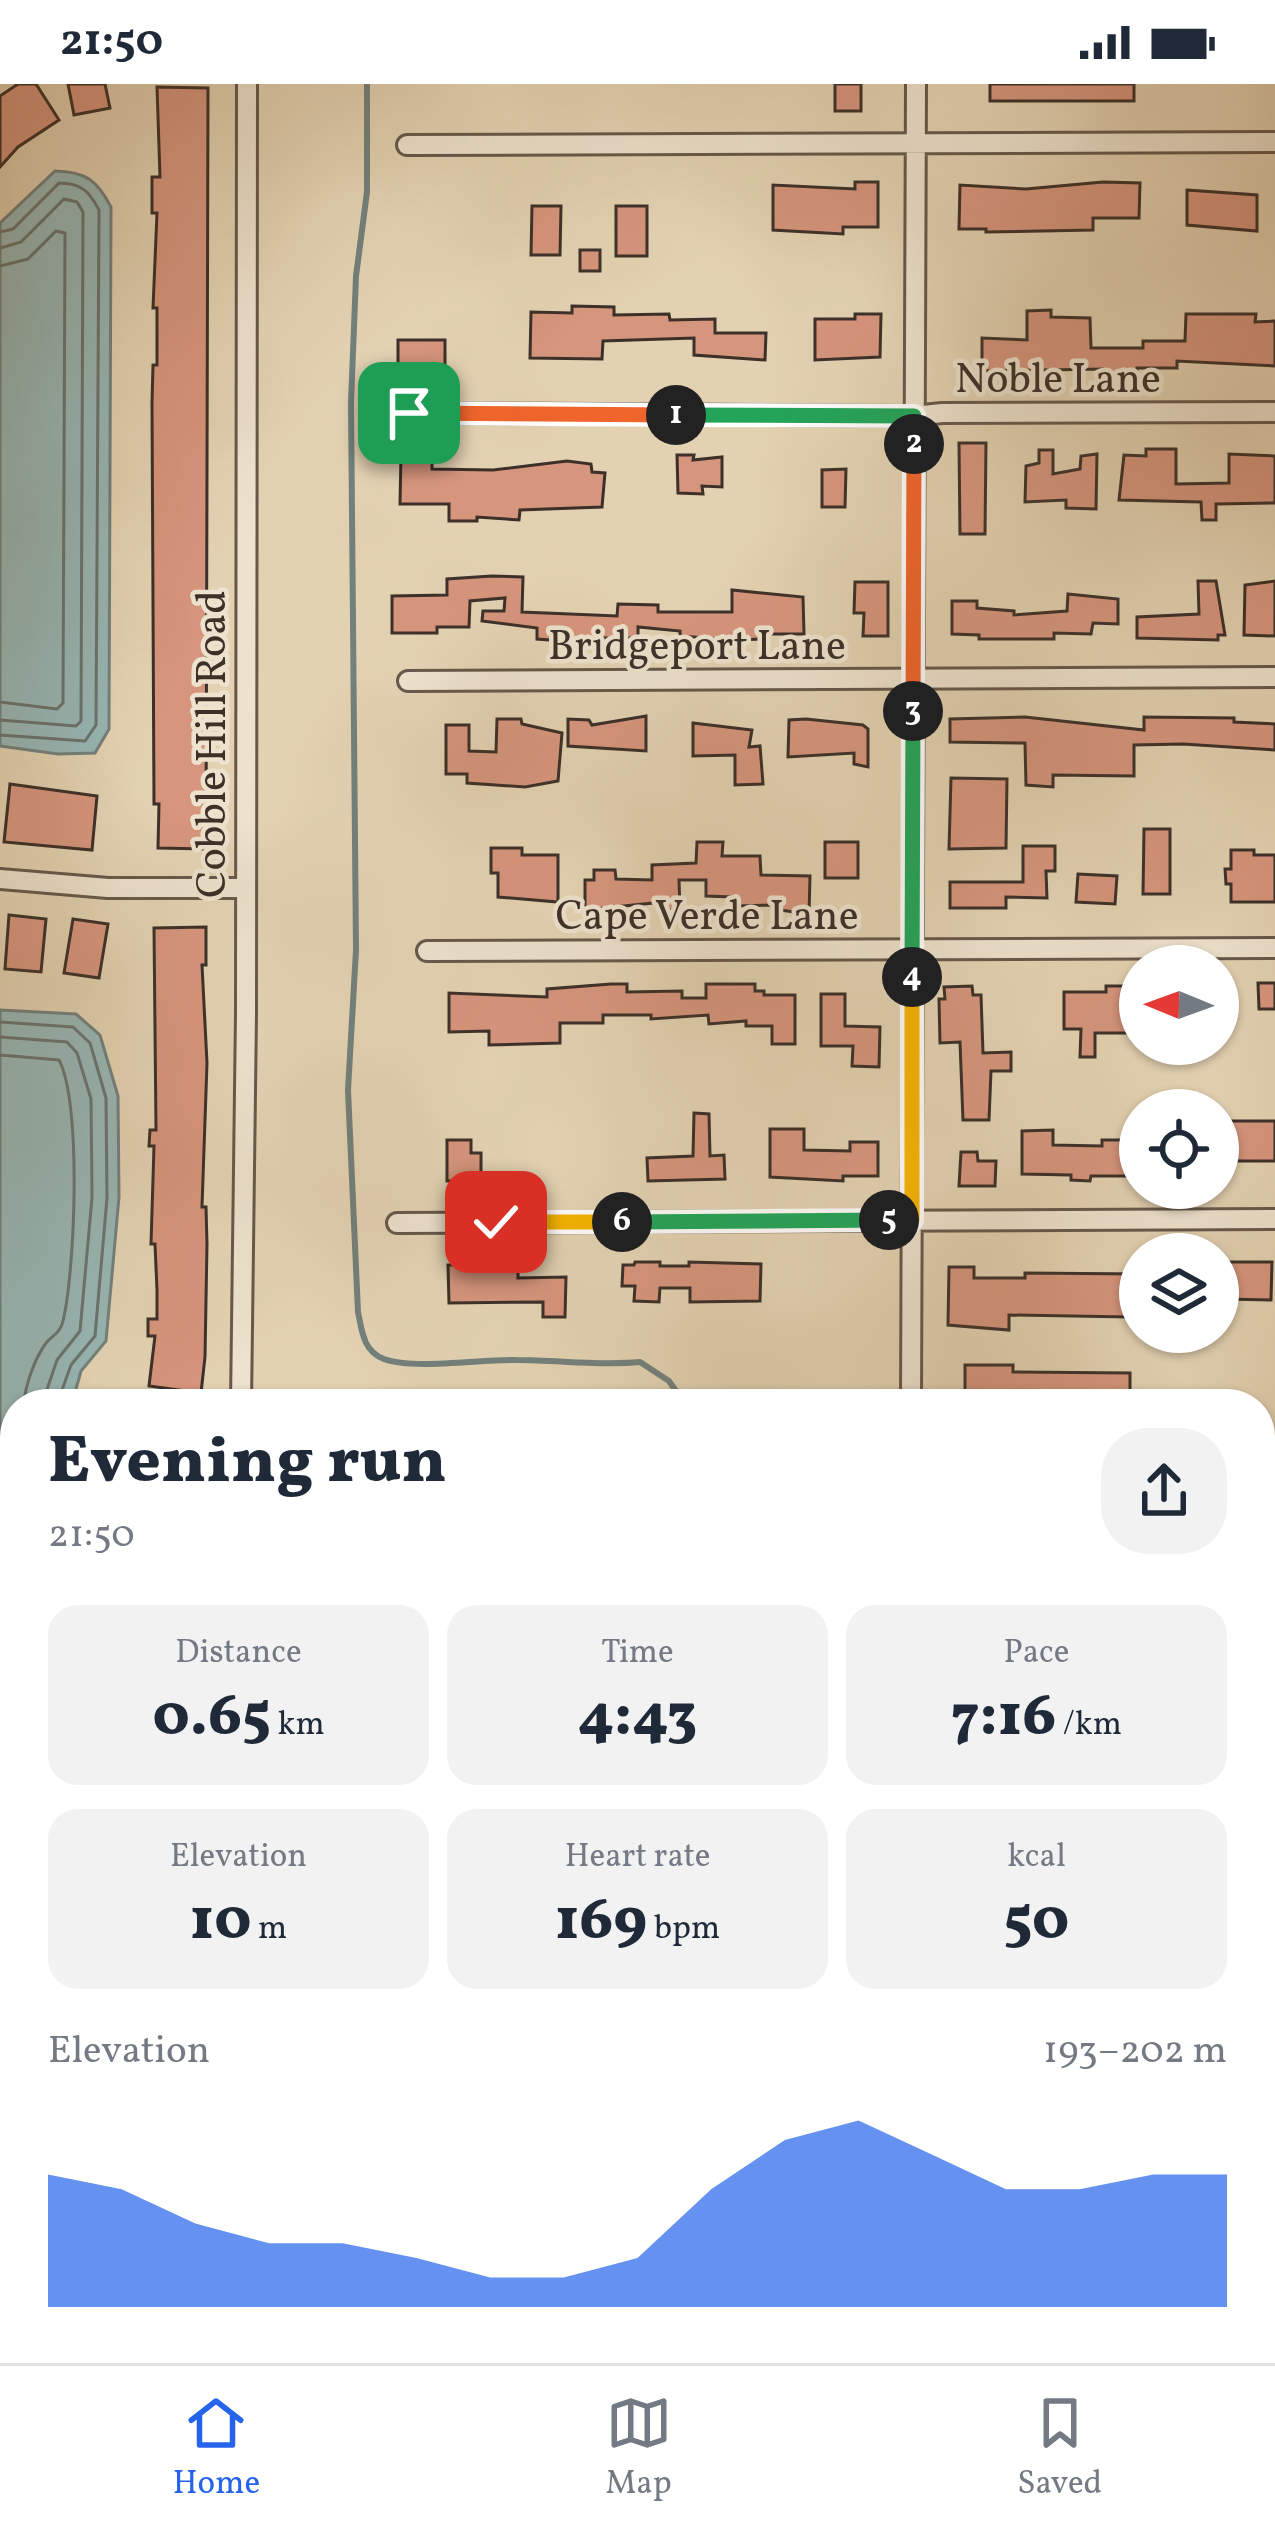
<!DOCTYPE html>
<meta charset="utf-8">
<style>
:root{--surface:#fff;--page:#f2f2f3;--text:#1f2937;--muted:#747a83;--line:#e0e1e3;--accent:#2563eb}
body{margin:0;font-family:Vollkorn,serif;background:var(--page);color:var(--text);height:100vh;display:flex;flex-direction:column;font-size:45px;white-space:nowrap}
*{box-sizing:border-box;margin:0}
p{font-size:39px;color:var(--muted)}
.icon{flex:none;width:66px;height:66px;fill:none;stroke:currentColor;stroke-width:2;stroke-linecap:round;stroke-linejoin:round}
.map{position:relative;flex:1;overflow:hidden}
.sheet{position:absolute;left:0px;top:1305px;width:1275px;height:975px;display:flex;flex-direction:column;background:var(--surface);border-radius:48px 48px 0 0;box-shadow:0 3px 9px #0004}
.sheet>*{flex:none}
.needle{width:78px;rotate:271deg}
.fabs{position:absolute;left:1119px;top:861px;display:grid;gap:24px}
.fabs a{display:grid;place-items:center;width:120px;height:120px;border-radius:50%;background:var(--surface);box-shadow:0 3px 9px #0004;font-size:60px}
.pin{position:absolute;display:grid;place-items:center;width:102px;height:102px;color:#fff;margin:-51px;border-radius:24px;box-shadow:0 6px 18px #0006}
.km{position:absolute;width:60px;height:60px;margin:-30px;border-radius:50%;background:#222;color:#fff;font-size:33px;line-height:60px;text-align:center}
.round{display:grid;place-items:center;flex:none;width:126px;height:126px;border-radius:48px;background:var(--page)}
.overview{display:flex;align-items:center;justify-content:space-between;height:204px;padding:0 48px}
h1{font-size:66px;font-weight:800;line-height:90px}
.figures{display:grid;grid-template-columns:repeat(3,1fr);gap:18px;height:204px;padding:12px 48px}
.figures div{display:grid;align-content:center;border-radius:30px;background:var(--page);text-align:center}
.figures b{font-size:60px;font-weight:800}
.figures small{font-size:33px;font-weight:400}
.figures p{font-size:33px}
.chart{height:336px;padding:24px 48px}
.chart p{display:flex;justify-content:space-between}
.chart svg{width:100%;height:216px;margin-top:12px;fill:var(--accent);opacity:.7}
.status{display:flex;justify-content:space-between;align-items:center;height:84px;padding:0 60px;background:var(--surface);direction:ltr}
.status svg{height:33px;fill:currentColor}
.tabs{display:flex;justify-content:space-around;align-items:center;height:168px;border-top:3px solid var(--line);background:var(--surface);font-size:33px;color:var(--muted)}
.tabs a{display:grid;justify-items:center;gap:6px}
.tabs .current{color:var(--accent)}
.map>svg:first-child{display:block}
</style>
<div class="status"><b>21:50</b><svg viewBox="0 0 49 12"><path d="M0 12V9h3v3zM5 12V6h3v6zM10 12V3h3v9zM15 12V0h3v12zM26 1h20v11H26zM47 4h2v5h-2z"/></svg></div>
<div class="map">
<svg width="1275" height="2279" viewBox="0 0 1275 2279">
<rect width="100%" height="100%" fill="#e3d2b2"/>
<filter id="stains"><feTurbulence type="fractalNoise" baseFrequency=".00167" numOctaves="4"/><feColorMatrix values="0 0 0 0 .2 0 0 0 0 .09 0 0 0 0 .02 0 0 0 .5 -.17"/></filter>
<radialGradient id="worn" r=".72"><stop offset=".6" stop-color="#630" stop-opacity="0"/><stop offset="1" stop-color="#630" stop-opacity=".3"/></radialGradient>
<path fill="#b6bb8a" stroke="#79765a" stroke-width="3" d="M1260,1629L1275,1636V2153L1260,2150Z
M1275,2238V2279H1065L1105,2265H1260V2240Z
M336,2265H978V2279H347Z"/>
<path fill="#97b6b4" stroke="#73807c" stroke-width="3" d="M55,87C86,88 97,96 111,123L109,645L95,669L58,670L0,662V139Z
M0,926L76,930L100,951L118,1012L119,1113L106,1257L81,1287L74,1312L63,1320H15L14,1560L0,1548Z"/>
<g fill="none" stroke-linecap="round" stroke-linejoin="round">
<path stroke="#6a736e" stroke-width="3" d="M0,148L13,145L59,99C81,99 89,107 99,126L96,641L85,657L0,651
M0,164L21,158L64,115L77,118L83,128L81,637L76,642L0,636
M0,182L28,175L56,147L65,149L63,619L57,625L0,618
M0,938L73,943L90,959L106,1014L107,1114L95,1252L71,1281L57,1320
M0,953L67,958L77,969L91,1015L92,1114L80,1247L57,1276L42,1320
M0,971L59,976C82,1019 75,1187 63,1237C61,1248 53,1251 46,1259C35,1274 25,1301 24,1320"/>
<path stroke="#73807c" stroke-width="6" d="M367,0V108L356,192L351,319L356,866L348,1006L358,1228C362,1247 363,1267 384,1275C413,1286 483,1275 517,1276C559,1276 598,1282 640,1278L669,1297L685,1320
M1260,1634L1275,1637"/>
</g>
<path fill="#d6957d" stroke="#3c3029" stroke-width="3" d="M18,0H36L59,36L18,63L0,83V12Z
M68,0H105L110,24L74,31Z
M835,0H861V27H835Z
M990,0H1134V17H990Z
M157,3L208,4L206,765L158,764L159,720H154L152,319L153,281H157V224H153L157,129H152V93H160Z
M855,98H878V143H843V150L773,146V101L855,105Z
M1103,98L1140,99L1139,134H1093V146L986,148V145H959L960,101L1026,105Z
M1187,106L1257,111V147L1187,141Z
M532,122H561L560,171H531Z
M616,122H647V172H616Z
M580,166H600V187H580Z
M572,222L614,223V231L669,230L670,236L715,235V249H766L765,276L694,271V254L603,257L602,275L530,274L531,228L572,229Z
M1051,226V233L1090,234L1091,264H1143V257H1185L1186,230H1256L1255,238L1275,237V282L1177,277V284H1137V289H1103V285L982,287V254L1027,256V227Z
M855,230H881L880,273L815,276V235H855Z
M398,256H445V288L398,287Z
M959,359H986L985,450H960Z
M1146,365H1176V400L1229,399V370L1275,372V419L1216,420V436H1202L1201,418L1119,416L1124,371L1146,372Z
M1039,366H1053V390L1080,385L1081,372L1097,370L1096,425L1066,424V416L1025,418L1026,382L1039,379Z
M401,371H432V385L493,386L567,377L591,380L592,388L605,389L602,423L520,426L519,436L477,433V437H449V420H400Z
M677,371H694L693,376L722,373V403L702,402L703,410L678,409Z
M846,385L845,423H822V386Z
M492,492L523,493L522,528L617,532L618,520L658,521V528H732V506L803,513L804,550H765V555L733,556L680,552V547L638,543V554H590V559L537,555V544L482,537L483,527H504L505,514L470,517L469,543H437V549H392V512L447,511V495Z
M1198,497H1216L1225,551H1218V556L1137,554V533L1199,530Z
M1275,497V552L1244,551L1245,501Z
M855,498H888V552H863L864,529H854Z
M1068,510L1118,515V540L1093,539L1091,550L1054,549V555H979V551L952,550V517H977V524L1014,527V531L1067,527Z
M646,632V667L568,662V635L589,636L592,641Z
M1025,633L1144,646V633L1234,634V638L1275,640V666L1183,660L1134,661V692L1053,691V703L1026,701L1025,659L950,658V635Z
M497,635H521L522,640L562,649L558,697L525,703L467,699V690H446V641H469V667L496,668Z
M806,635L863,641L868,645V683L854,680V669L788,673L789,636Z
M693,639L752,646L749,663L760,662L763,700L735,701V671L693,672Z
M951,694L1007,695L1006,764L949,765Z
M10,700L97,712L92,766L4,758Z
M1144,745H1170V810H1143Z
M697,758H723L722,772H760L761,791L810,792L809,830L772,825V821L734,822L733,813L706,812V796H679L680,826H663V818L585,826V796H594V786H615L616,795L652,796V781L696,779Z
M825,758H858V794H825Z
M1023,762H1055V787H1046L1047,814L1006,813V824H950V798H1023Z
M491,764H522V771H558V818L498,813V789H491Z
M1231,766H1254V771H1275V818H1231V800H1226L1225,785H1231Z
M1078,790L1117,792L1115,820L1076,818Z
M9,831L46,835L41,888L5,885Z
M73,835L108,840L99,894L64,889Z
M206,843V881H202L207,979L202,1123H206L207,1160L205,1273L201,1309L149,1302L155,1252H148V1235H157V1206L155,1160H151L154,1062H149L150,1046H156L154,844Z
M1258,899H1275V925H1259Z
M611,900H627V908L682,907V914H706V900H755V907H764V911H795V960H772V942H746V937L709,940L708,931L651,935V931H603V939H560V959L489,961V947L449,948V909L547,913V905Z
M972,902L973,911H981L983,969L1011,968V987H991L989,1036H963L960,958L940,959L939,915H945L944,903Z
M1106,902H1123V915H1135L1136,949H1095V973H1080L1081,945H1064V908H1106Z
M821,910H845V942L880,943L879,983L852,982L853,962H821Z
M694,1029L709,1030L710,1072L724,1071L725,1095L648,1097L647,1074L693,1072Z
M1223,1037H1275V1077H1223Z
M770,1045H804V1066L850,1067V1058H878V1092H843V1097L770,1093Z
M1053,1046V1061L1102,1062V1056H1124V1066L1140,1070V1092H1091L1090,1097L1071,1096V1091L1022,1090V1047Z
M447,1056H471V1069H481V1091H471V1097H447Z
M961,1068H977L978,1077H996L995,1102H959Z
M635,1178H660V1182H689V1178L761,1180L760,1217L690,1218V1204H660L659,1218L634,1217L635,1202H622L623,1181H634Z
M1225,1178H1272L1271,1216L1225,1215Z
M448,1181H518V1194L566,1193L565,1233H543V1218L449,1219Z
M949,1183H974V1194H1025V1189L1140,1190V1227H1128V1233L1009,1231V1246L948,1241Z
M965,1281H1013V1288L1130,1289V1320H965Z
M15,2129V2196L0,2211V2144Z
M1020,2265H1046V2279H1019Z"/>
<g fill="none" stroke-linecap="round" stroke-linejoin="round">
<defs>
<path id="lane" d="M0,1768L15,1783
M1260,1852L1275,1847
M0,1861L15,1847
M0,1995L15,2010
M0,2127L15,2112
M0,2246L15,2232
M251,2265L264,2279
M468,2279L487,2265"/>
<path id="street" d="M407,61L1275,58
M409,329L914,332L942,329L1275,328
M408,597L1275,593
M0,795L108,804H246
M427,867L1275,864
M397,1139L1275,1135
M241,1320L246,929L247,0
M911,1320L916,0
M0,1630L15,1645
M0,1689L15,1704
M1260,2206H1275"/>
<path id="secondary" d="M1260,1401H1275
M0,1973L15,1959"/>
</defs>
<use href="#lane" stroke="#66584b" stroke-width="15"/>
<use href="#street" stroke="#66584b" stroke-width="24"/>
<use href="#secondary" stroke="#3c3029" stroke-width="33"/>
<use href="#lane" stroke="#ede2cd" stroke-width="9"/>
<use href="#street" stroke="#ede2cd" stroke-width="18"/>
<use href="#secondary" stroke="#ede2cd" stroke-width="27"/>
</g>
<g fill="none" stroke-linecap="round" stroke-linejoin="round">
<defs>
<path id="split-1" d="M409,329L676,331"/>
<path id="split-2" d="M676,331L914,332V360"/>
<path id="split-3" d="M913,627L914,360"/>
<path id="split-4" d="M912,893L913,627"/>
<path id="split-5" d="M889,1136H912V893"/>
<path id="split-6" d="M622,1138L889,1136"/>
<path id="split-7" d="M496,1138H622"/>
</defs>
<use href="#split-1" stroke="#fff" stroke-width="24"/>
<use href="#split-2" stroke="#fff" stroke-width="24"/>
<use href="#split-3" stroke="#fff" stroke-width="24"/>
<use href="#split-4" stroke="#fff" stroke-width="24"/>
<use href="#split-5" stroke="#fff" stroke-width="24"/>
<use href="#split-6" stroke="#fff" stroke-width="24"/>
<use href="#split-7" stroke="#fff" stroke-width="24"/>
<use href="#split-1" stroke="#f0652b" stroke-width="15"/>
<use href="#split-2" stroke="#22a559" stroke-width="15"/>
<use href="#split-3" stroke="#f0652b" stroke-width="15"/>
<use href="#split-4" stroke="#22a559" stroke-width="15"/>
<use href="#split-5" stroke="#f5b400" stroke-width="15"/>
<use href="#split-6" stroke="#22a559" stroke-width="15"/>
<use href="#split-7" stroke="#f5b400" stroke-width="15"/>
</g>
<g text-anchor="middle" stroke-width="9" stroke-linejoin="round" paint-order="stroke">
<g font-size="42" fill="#3c3029" stroke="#ede2cd">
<text x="1058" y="308">Noble Lane</text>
<text x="697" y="575">Bridgeport Lane</text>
<text transform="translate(210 660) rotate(-90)" y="15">Cobble Hill Road</text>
<text x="707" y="845">Cape Verde Lane</text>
</g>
</g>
<rect width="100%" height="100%" filter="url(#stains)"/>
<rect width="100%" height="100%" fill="url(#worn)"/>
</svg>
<div class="fabs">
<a><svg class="needle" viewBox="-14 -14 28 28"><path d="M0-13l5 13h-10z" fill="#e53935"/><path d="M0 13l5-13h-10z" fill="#747a83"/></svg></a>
<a><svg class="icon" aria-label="locate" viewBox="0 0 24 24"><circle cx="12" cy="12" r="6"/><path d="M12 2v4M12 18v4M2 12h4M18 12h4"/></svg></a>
<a><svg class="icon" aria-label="layers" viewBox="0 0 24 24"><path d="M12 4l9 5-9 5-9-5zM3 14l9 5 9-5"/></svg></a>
</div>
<div class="pin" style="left:409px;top:329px;background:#1e9e55"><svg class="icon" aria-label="arrive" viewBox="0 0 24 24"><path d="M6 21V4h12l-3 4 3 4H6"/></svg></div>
<div class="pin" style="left:496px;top:1138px;background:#d93025"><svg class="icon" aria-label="check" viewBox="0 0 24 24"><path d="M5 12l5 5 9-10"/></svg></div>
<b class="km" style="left:676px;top:331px">1</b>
<b class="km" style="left:914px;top:360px">2</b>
<b class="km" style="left:913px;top:627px">3</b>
<b class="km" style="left:912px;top:893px">4</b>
<b class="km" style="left:889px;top:1136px">5</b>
<b class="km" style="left:622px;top:1138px">6</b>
<section class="sheet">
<div class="overview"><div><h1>Evening run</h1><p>21:50</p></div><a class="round"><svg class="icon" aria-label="share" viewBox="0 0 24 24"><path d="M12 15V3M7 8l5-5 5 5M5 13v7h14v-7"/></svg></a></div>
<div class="figures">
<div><p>Distance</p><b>0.65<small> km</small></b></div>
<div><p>Time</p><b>4:43</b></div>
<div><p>Pace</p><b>7:16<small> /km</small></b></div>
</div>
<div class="figures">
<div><p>Elevation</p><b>10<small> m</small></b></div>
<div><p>Heart rate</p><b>169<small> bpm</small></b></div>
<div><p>kcal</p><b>50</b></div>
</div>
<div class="chart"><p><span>Elevation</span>193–202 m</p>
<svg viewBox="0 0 160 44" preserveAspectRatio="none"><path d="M0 44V17L10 20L20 27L30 31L40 31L50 34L60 38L70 38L80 34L90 20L100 10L110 6L120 13L130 20L140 20L150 17L160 17V44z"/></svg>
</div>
</section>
</div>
<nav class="tabs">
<a class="current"><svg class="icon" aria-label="home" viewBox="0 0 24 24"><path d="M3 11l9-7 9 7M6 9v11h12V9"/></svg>Home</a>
<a><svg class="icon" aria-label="map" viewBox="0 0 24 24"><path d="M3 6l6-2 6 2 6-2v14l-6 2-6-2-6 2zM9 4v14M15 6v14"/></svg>Map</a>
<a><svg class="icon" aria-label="saved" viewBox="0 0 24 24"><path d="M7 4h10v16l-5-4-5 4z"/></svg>Saved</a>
</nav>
